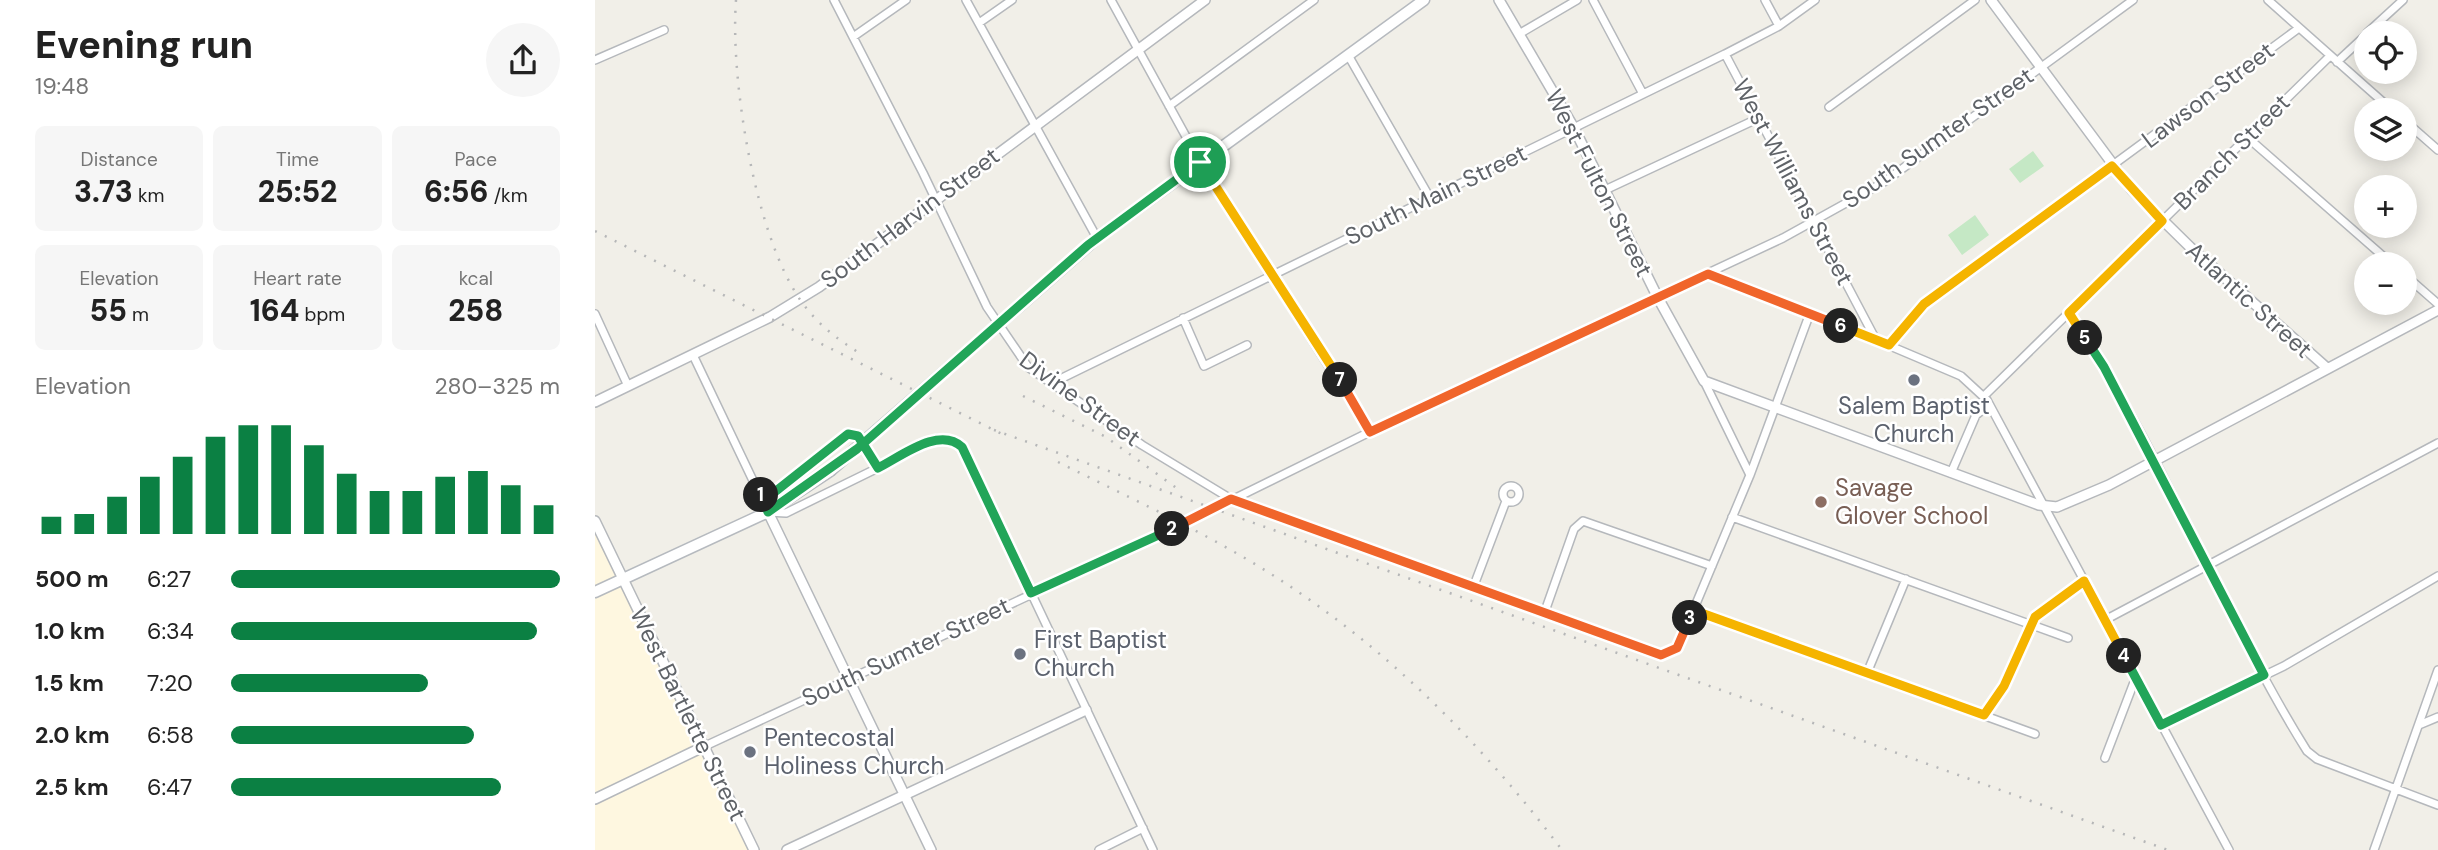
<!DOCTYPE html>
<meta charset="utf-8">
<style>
:root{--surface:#fff;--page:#f6f6f6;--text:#222;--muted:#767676;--accent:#0b8043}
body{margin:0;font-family:"DM Sans",sans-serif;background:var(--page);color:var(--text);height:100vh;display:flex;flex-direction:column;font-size:26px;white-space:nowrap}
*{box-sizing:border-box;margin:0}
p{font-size:23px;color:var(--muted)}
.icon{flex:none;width:38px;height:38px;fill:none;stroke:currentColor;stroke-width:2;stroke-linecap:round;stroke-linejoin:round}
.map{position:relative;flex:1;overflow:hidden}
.details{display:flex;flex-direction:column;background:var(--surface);width:595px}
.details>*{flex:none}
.controls{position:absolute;left:1759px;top:21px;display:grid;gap:14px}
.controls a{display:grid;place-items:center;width:63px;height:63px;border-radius:50%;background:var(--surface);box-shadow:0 4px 18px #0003;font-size:35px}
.pin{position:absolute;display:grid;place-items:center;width:60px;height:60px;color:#fff;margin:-30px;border:4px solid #fff;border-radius:50%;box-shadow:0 2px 7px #0007}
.km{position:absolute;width:35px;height:35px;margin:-18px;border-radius:50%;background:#222;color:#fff;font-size:19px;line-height:35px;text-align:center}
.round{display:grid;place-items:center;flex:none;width:74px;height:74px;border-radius:37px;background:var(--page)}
.head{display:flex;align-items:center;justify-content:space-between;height:119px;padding:0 35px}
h1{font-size:38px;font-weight:800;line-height:52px}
.figures{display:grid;grid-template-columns:repeat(3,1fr);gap:10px;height:119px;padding:7px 35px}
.figures div{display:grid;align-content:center;border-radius:10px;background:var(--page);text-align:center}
.figures b{font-size:30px;font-weight:800}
.figures small{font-size:19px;font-weight:400}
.figures p{font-size:19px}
.chart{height:196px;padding:14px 35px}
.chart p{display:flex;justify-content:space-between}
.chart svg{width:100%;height:126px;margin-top:7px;stroke:var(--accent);stroke-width:6}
ul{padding:0 35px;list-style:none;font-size:23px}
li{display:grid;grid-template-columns:112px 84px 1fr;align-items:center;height:52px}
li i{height:18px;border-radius:9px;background:var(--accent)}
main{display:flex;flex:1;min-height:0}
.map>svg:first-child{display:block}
</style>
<main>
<section class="details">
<div class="head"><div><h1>Evening run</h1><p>19:48</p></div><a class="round"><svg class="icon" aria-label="share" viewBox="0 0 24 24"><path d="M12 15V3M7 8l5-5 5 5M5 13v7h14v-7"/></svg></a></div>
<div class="figures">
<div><p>Distance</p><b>3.73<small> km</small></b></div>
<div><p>Time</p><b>25:52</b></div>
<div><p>Pace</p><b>6:56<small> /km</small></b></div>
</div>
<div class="figures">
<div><p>Elevation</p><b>55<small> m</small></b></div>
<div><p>Heart rate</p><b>164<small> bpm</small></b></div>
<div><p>kcal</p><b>258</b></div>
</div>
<div class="chart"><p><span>Elevation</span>280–325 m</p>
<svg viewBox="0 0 160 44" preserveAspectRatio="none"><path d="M5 44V38M15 44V37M25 44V31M35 44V24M45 44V17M55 44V10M65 44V6M75 44V6M85 44V13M95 44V23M105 44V29M115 44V29M125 44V24M135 44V22M145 44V27M155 44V34"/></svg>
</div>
<ul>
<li><b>500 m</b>6:27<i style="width:100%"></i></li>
<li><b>1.0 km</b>6:34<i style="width:93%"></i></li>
<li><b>1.5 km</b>7:20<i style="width:60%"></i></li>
<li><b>2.0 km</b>6:58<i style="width:74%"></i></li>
<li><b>2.5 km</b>6:47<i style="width:82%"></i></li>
</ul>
</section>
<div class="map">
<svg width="1843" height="850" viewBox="0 0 1843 850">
<rect width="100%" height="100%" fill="#f1efe8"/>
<path fill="#fef7e0" d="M0,529L154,850H0Z"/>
<path fill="#c5e8c5" d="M1438,151L1449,166L1425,183L1414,169Z
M1380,215L1394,235L1367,255L1353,235Z"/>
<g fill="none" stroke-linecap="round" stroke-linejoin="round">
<defs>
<path id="minor" d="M239,0L328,173L392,307L433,367L547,445L636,499L1066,655L1080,650L1085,642L1155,475L1215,313
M371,0L502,238
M516,0L605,162L775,432
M998,0L1048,94
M1170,0L1184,26
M1673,0L1797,110
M384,23L417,0
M1772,33L1808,0
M924,34L982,0
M258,37L311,0
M1130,54L1281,340L1366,376L1392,400L1634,850
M753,55L835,198
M0,60L69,30
M1742,62L1771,35
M574,106L719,0
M1234,107L1380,0
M1810,121L1843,150
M1652,137L1797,264
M1010,190L1164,118
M1113,274L1281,339
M1810,275L1843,304
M1474,313C1568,450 1624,611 1712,751L1722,759L1843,805
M0,314L33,386
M588,318L609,366L652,345
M1294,345L1329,304L1704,28
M98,355L173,512L191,513L344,438L360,441L367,447L558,850
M1109,381L1155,475
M457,383L1130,54L1184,26L1220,0
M1389,396L1735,56
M1356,473L1381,415L1394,405
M908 494a8 8 0 1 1 16 0a8 8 0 1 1-16 0Z
M163,489L173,493L181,491L253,434L263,436L283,468
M1137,517L1473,638
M878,588L911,501
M1098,610L1440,734
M949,614L979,529L988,521L1117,566
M1510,620L1843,443
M1272,673L1311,579
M1389,715L1409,686L1440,617L1489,581
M1566,725L1689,666L1843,576
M1824,725L1843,717
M108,747L588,524L797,421L1188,238L1289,182L1538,0
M1510,758L1541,677
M504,850L548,828
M1779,850L1843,670"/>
<path id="tertiary" d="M904,0L979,128L1063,298L1109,381L1444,505L1462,507L1514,485L1843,310
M1396,0L1537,190L1595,247L1732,368
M0,402L175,317L224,287L610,0
M173,512L336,850
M0,521L159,850
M0,799L108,747
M192,850L491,710"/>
<path id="secondary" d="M427,304L502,238L829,0
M0,592L173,512L235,471"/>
</defs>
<use href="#minor" stroke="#b5b8bc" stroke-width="10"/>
<use href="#tertiary" stroke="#b5b8bc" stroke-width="12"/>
<use href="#secondary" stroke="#b6babf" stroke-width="13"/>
<use href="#minor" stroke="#fff" stroke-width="7"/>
<use href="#tertiary" stroke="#fff" stroke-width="9"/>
<use href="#secondary" stroke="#fff" stroke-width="10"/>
<path stroke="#b6b7b8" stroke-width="2.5" stroke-dasharray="2 9" stroke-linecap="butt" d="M141,0C135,79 160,236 206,301C223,325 242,339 266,354
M0,231L407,434
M428,396L511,437L587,492
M399,430L1573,850
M463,462C525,493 588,522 648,557C775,631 879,733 967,850"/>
<defs>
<path id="secondary-bridge" d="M235,471L427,304"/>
</defs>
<use href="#secondary-bridge" stroke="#b6babf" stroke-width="13" stroke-linecap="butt"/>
<use href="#secondary-bridge" stroke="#fff" stroke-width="10"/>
</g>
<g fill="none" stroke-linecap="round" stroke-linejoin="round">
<defs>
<path id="split-1" d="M166,495L173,512L262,449L493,245L605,162"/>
<path id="split-2" d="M166,495L163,489L173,493L181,491L253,434L263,436L283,468C307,456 344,426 367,447L436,593L577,529"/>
<path id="split-3" d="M577,529L636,499L1066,655L1082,648L1095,618"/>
<path id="split-4" d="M1095,618L1098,610L1389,715L1409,686L1440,617L1489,581L1529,656"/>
<path id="split-5" d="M1490,338L1509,367L1669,675L1566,725L1529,656"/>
<path id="split-6" d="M1246,326L1294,345L1329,304L1517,166L1567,221L1474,313L1490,338"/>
<path id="split-7" d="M745,380L775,432L1113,274L1246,326"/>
<path id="split-8" d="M605,162L745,380"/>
</defs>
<use href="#split-1" stroke="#fff" stroke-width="14"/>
<use href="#split-2" stroke="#fff" stroke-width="14"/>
<use href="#split-3" stroke="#fff" stroke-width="14"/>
<use href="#split-4" stroke="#fff" stroke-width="14"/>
<use href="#split-5" stroke="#fff" stroke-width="14"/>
<use href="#split-6" stroke="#fff" stroke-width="14"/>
<use href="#split-7" stroke="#fff" stroke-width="14"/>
<use href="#split-8" stroke="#fff" stroke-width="14"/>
<use href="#split-1" stroke="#22a559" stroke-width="9"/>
<use href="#split-2" stroke="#22a559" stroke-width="9"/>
<use href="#split-3" stroke="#f0652b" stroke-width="9"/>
<use href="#split-4" stroke="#f5b400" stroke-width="9"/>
<use href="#split-5" stroke="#22a559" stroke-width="9"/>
<use href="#split-6" stroke="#f5b400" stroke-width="9"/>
<use href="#split-7" stroke="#f0652b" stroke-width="9"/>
<use href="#split-8" stroke="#f5b400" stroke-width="9"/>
</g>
<g fill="#6b7280" stroke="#fff" stroke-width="2.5">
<circle cx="1319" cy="380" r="7"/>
<circle cx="425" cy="654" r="7"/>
<circle cx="155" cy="752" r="7"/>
</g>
<circle fill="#8d6e63" stroke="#fff" stroke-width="2.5" cx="1226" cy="502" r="7"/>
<g text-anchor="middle" stroke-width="5" stroke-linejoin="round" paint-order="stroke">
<g font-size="24" fill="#5f6368" stroke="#fff">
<text transform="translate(1613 95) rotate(-37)" y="8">Lawson Street</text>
<text transform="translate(1343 138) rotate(-35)" y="8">South Sumter Street</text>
<text transform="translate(1637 152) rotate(-45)" y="8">Branch Street</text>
<text transform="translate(1198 182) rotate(62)" y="8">West Williams Street</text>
<text transform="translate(1004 183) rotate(63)" y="8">West Fulton Street</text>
<text transform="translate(841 195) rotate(-26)" y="8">South Main Street</text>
<text transform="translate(315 218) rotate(-37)" y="8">South Harvin Street</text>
<text transform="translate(1654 300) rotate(42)" y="8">Atlantic Street</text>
<text transform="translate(485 399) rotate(36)" y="8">Divine Street</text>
<text transform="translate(311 652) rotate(-25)" y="8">South Sumter Street</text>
<text transform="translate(93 714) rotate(64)" y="8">West Bartlette Street</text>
</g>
<g font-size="24" fill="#5b616d" stroke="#fff" text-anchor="start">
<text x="1319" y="414" text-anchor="middle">Salem Baptist<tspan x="1319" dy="28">Church</tspan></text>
<text x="439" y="648">First Baptist<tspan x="439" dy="28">Church</tspan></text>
<text x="169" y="746">Pentecostal<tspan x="169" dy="28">Holiness Church</tspan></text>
</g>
<g font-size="24" fill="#785e54" stroke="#fff" text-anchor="start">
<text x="1240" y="496">Savage<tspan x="1240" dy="28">Glover School</tspan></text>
</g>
</g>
</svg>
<div class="controls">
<a><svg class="icon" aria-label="locate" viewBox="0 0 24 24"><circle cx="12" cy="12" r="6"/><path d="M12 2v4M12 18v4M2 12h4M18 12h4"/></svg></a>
<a><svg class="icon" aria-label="layers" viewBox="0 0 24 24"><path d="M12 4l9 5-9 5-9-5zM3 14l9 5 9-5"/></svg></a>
<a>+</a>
<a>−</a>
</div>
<div class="pin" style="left:605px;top:162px;background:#1e9e55"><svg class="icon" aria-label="arrive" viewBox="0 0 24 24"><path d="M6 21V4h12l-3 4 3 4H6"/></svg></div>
<b class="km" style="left:166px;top:495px">1</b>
<b class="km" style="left:577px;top:529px">2</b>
<b class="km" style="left:1095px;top:618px">3</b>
<b class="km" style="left:1529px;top:656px">4</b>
<b class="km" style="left:1490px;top:338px">5</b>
<b class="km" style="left:1246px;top:326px">6</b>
<b class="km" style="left:745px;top:380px">7</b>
</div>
</main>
